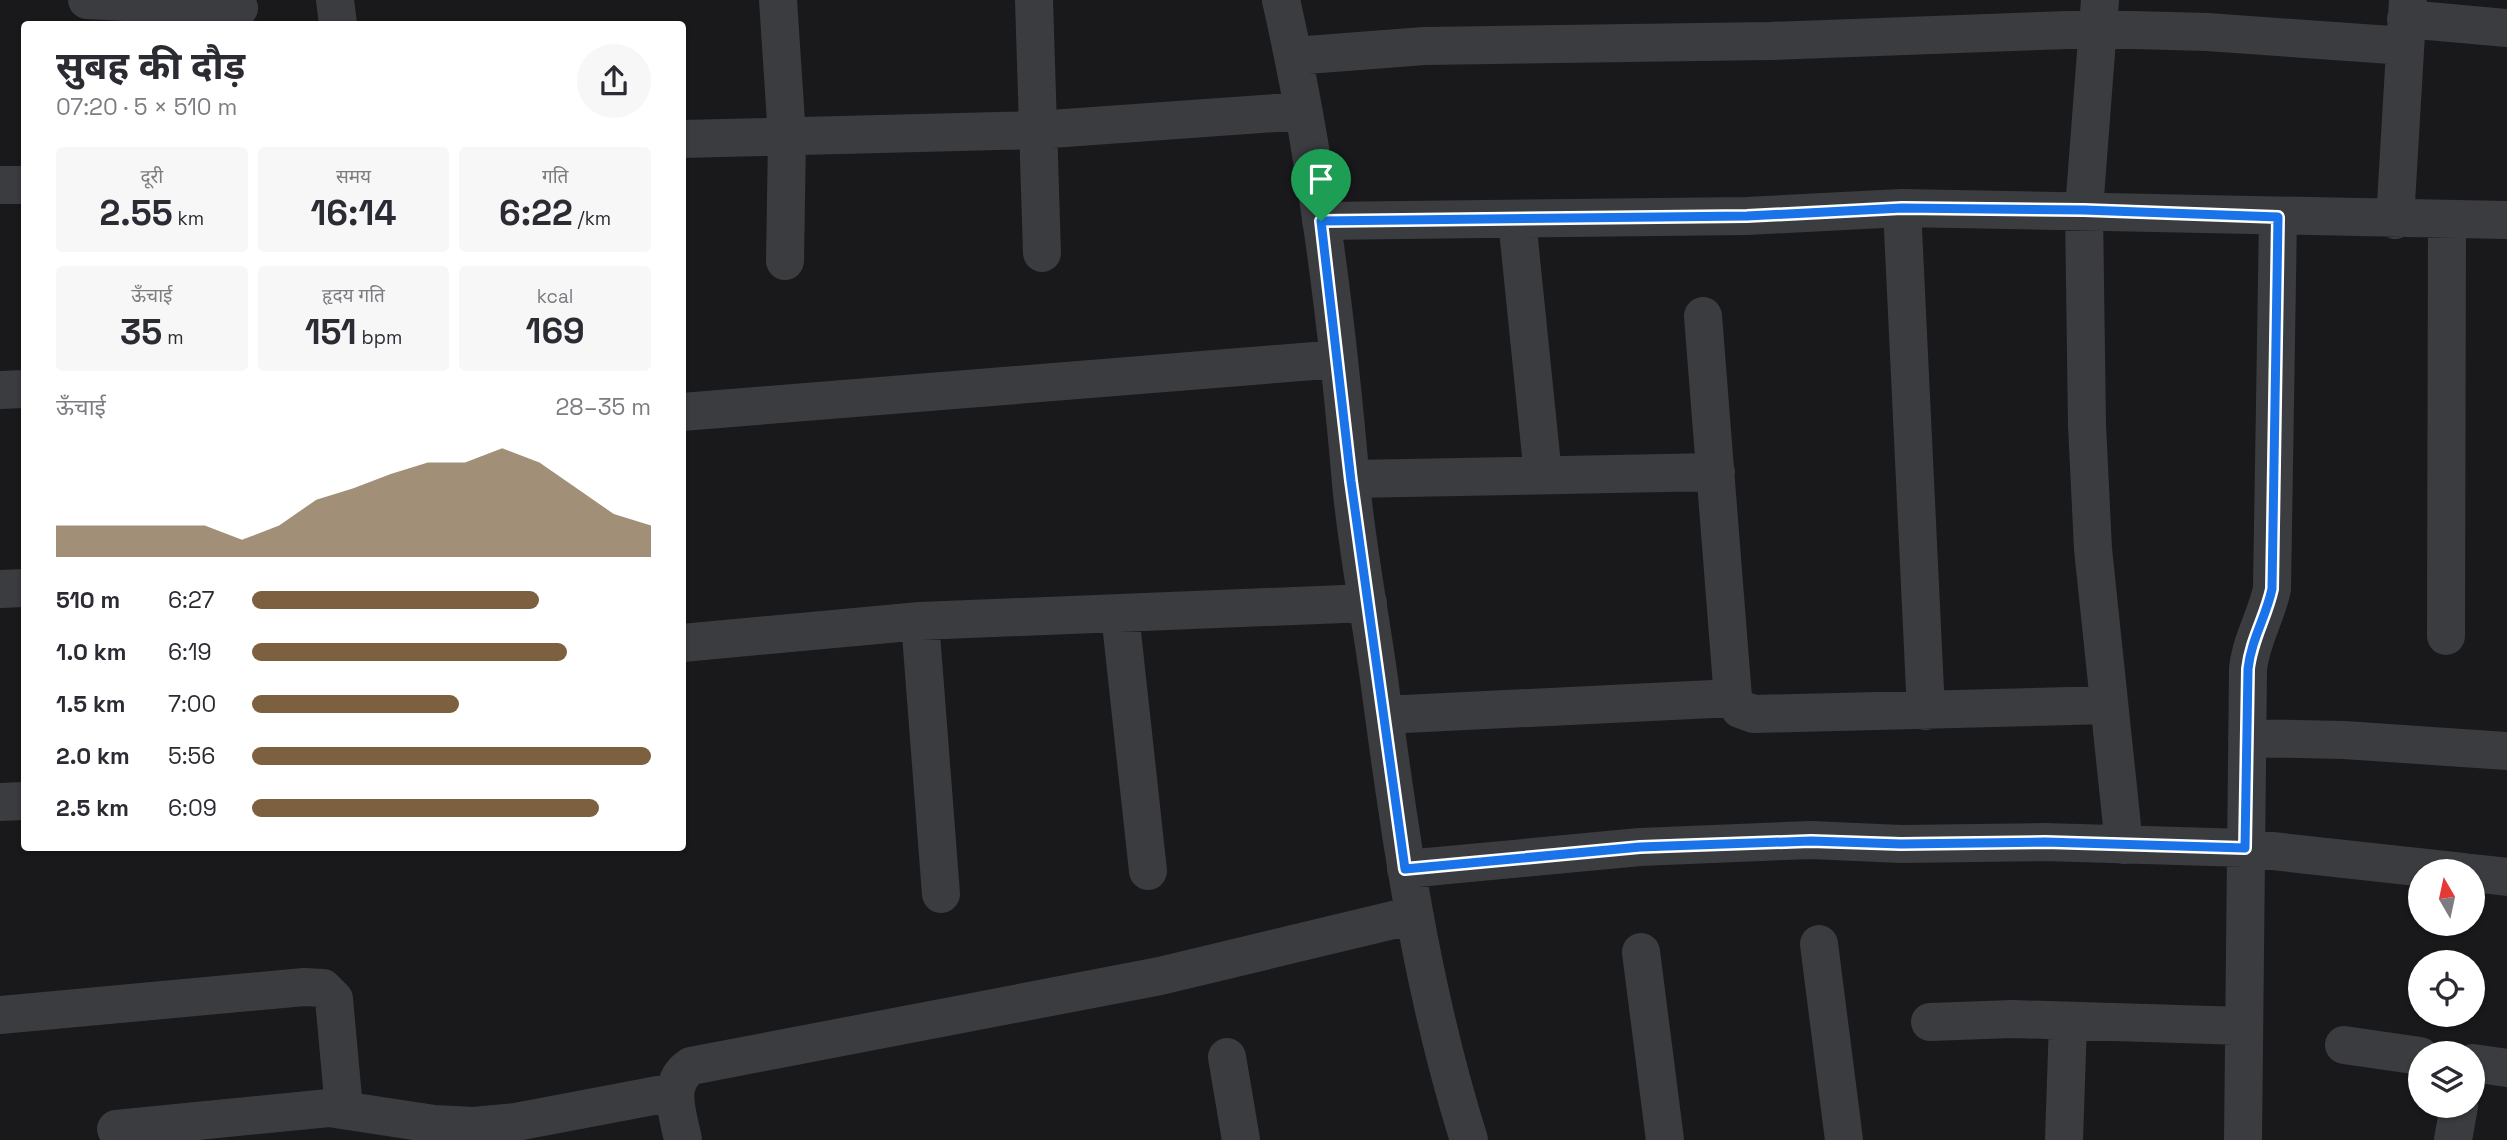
<!DOCTYPE html>
<html lang="hi">
<meta charset="utf-8">
<style>
:root{--surface:#fff;--page:#f7f7f7;--text:#2b2b33;--muted:#7c7c81;--accent:#7c603f}
body{margin:0;font-family:"Space Grotesk","Noto Sans Devanagari",sans-serif;background:var(--page);color:var(--text);height:100vh;display:flex;flex-direction:column;font-size:26px;white-space:nowrap}
*{box-sizing:border-box;margin:0}
p{font-size:23px;color:var(--muted)}
.icon{flex:none;width:38px;height:38px;fill:none;stroke:currentColor;stroke-width:2;stroke-linecap:round;stroke-linejoin:round}
.map{position:relative;flex:1;overflow:hidden}
.sheet{position:absolute;left:21px;top:21px;width:665px;height:830px;display:flex;flex-direction:column;background:var(--surface);border-radius:7px;box-shadow:0 2px 5px #0004}
.sheet>*{flex:none}
.needle{width:46px;rotate:351deg}
.fabs{position:absolute;left:2408px;top:859px;display:grid;gap:14px}
.fabs a{display:grid;place-items:center;width:77px;height:77px;border-radius:50%;background:var(--surface);box-shadow:0 2px 5px #0004;font-size:35px}
.pin{position:absolute;display:grid;place-items:center;width:60px;height:60px;color:#fff;margin:-72px -30px;border-radius:50% 50% 50% 0;rotate:-45deg;box-shadow:0 0 7px #0007}
.pin .icon{rotate:45deg}
.round{display:grid;place-items:center;flex:none;width:74px;height:74px;border-radius:37px;background:var(--page)}
.overview{display:flex;align-items:center;justify-content:space-between;height:119px;padding:0 35px}
h1{font-size:38px;font-weight:700;line-height:52px}
.figures{display:grid;grid-template-columns:repeat(3,1fr);gap:10px;height:119px;padding:7px 35px}
.figures div{display:grid;align-content:center;border-radius:7px;background:var(--page);text-align:center}
.figures b{font-size:35px;font-weight:700}
.figures small{font-size:19px;font-weight:400}
.figures p{font-size:19px}
.chart{height:196px;padding:14px 35px}
.chart p{display:flex;justify-content:space-between}
.chart svg{width:100%;height:126px;margin-top:7px;fill:var(--accent);opacity:.7}
ul{padding:0 35px;list-style:none;font-size:23px}
li{display:grid;grid-template-columns:112px 84px 1fr;align-items:center;height:52px}
li i{height:18px;border-radius:9px;background:var(--accent)}
.map>svg:first-child{display:block}
</style>
<div class="map">
<svg width="2507" height="1140" viewBox="0 0 2507 1140">
<rect width="100%" height="100%" fill="#19191b"/>
<g fill="none" stroke-linecap="round" stroke-linejoin="round">
<path stroke="#3b3c40" stroke-width="38" d="M87,0L239,8
M335,0L338,24
M778,0L787,137L785,261
M1034,0L1042,253
M1281,0C1317,159 1337,321 1351,483C1357,548 1370,614 1379,679C1400,837 1421,987 1469,1140
M2100,0L2084,210L2087,425L2093,549L2124,845
M2406,19L2507,28
M1294,56L1424,46L1770,41L2096,29L2207,32L2405,46
M682,139L1037,130L1303,111
M0,185H24
M1902,208L1926,711
M1517,220L1543,475
M2395,220L2408,0
M1321,221L1747,216L1902,208L2507,220
M1703,316L1733,698L1740,709L1754,714L2108,705
M0,390L24,389
M682,412L1338,359
M1351,479L1716,472
M0,589L24,588
M1120,614L1148,871
M920,621L941,894
M2446,636L2447,220
M682,643L920,621L1368,603
M1384,715L1733,698
M2247,738L2344,740L2507,751
M0,802L24,801
M1406,869L1640,847L1811,840L1901,844L2045,842L2245,848L2463,872
M2473,873L2507,877
M1819,944L1844,1140
M1641,952L1665,1140
M0,1015L304,987L323,988L334,999L344,1109
M1930,1022L2013,1019L2244,1026
M2344,1045L2420,1056
M1227,1057L1241,1140
M2473,1063L2507,1068
M116,1129L329,1108L434,1124L473,1126L516,1122L674,1092
M683,1140C678,1114 665,1083 691,1066L1160,976L1414,915
M2064,1140L2068,1022
M2243,1140L2248,669C2251,640 2266,617 2272,589L2278,217
M2453,1140L2459,1106"/>
</g>
<g fill="none" stroke-linecap="round" stroke-linejoin="round">
<defs>
<path id="route" d="M1902,208L2084,210L2278,217L2272,589C2266,617 2251,640 2248,669L2245,848L2045,842L1901,844L1811,841L1640,847L1405,869L1351,481L1321,221L1747,216Z"/>
</defs>
<use href="#route" stroke="#fff" stroke-width="14"/>
<use href="#route" stroke="#1a73e8" stroke-width="9"/>
</g>
</svg>
<div class="fabs">
<a><svg class="needle" viewBox="-14 -14 28 28"><path d="M0-13l5 13h-10z" fill="#e53935"/><path d="M0 13l5-13h-10z" fill="#7c7c81"/></svg></a>
<a><svg class="icon" aria-label="locate" viewBox="0 0 24 24"><circle cx="12" cy="12" r="6"/><path d="M12 2v4M12 18v4M2 12h4M18 12h4"/></svg></a>
<a><svg class="icon" aria-label="layers" viewBox="0 0 24 24"><path d="M12 4l9 5-9 5-9-5zM3 14l9 5 9-5"/></svg></a>
</div>
<div class="pin" style="left:1321px;top:221px;background:#1e9e55"><svg class="icon" aria-label="arrive" viewBox="0 0 24 24"><path d="M6 21V4h12l-3 4 3 4H6"/></svg></div>
<section class="sheet">
<div class="overview"><div><h1>सुबह की दौड़</h1><p>07:20 · 5 × 510 m</p></div><a class="round"><svg class="icon" aria-label="share" viewBox="0 0 24 24"><path d="M12 15V3M7 8l5-5 5 5M5 13v7h14v-7"/></svg></a></div>
<div class="figures">
<div><p>दूरी</p><b>2.55<small> km</small></b></div>
<div><p>समय</p><b>16:14</b></div>
<div><p>गति</p><b>6:22<small> /km</small></b></div>
</div>
<div class="figures">
<div><p>ऊँचाई</p><b>35<small> m</small></b></div>
<div><p>हृदय गति</p><b>151<small> bpm</small></b></div>
<div><p>kcal</p><b>169</b></div>
</div>
<div class="chart"><p><span>ऊँचाई</span>28–35 m</p>
<svg viewBox="0 0 160 44" preserveAspectRatio="none"><path d="M0 44V33L10 33L20 33L30 33L40 33L50 38L60 33L70 24L80 20L90 15L100 11L110 11L120 6L130 11L140 20L150 29L160 33V44z"/></svg>
</div>
<ul>
<li><b>510 m</b>6:27<i style="width:72%"></i></li>
<li><b>1.0 km</b>6:19<i style="width:79%"></i></li>
<li><b>1.5 km</b>7:00<i style="width:52%"></i></li>
<li><b>2.0 km</b>5:56<i style="width:100%"></i></li>
<li><b>2.5 km</b>6:09<i style="width:87%"></i></li>
</ul>
</section>
</div>
